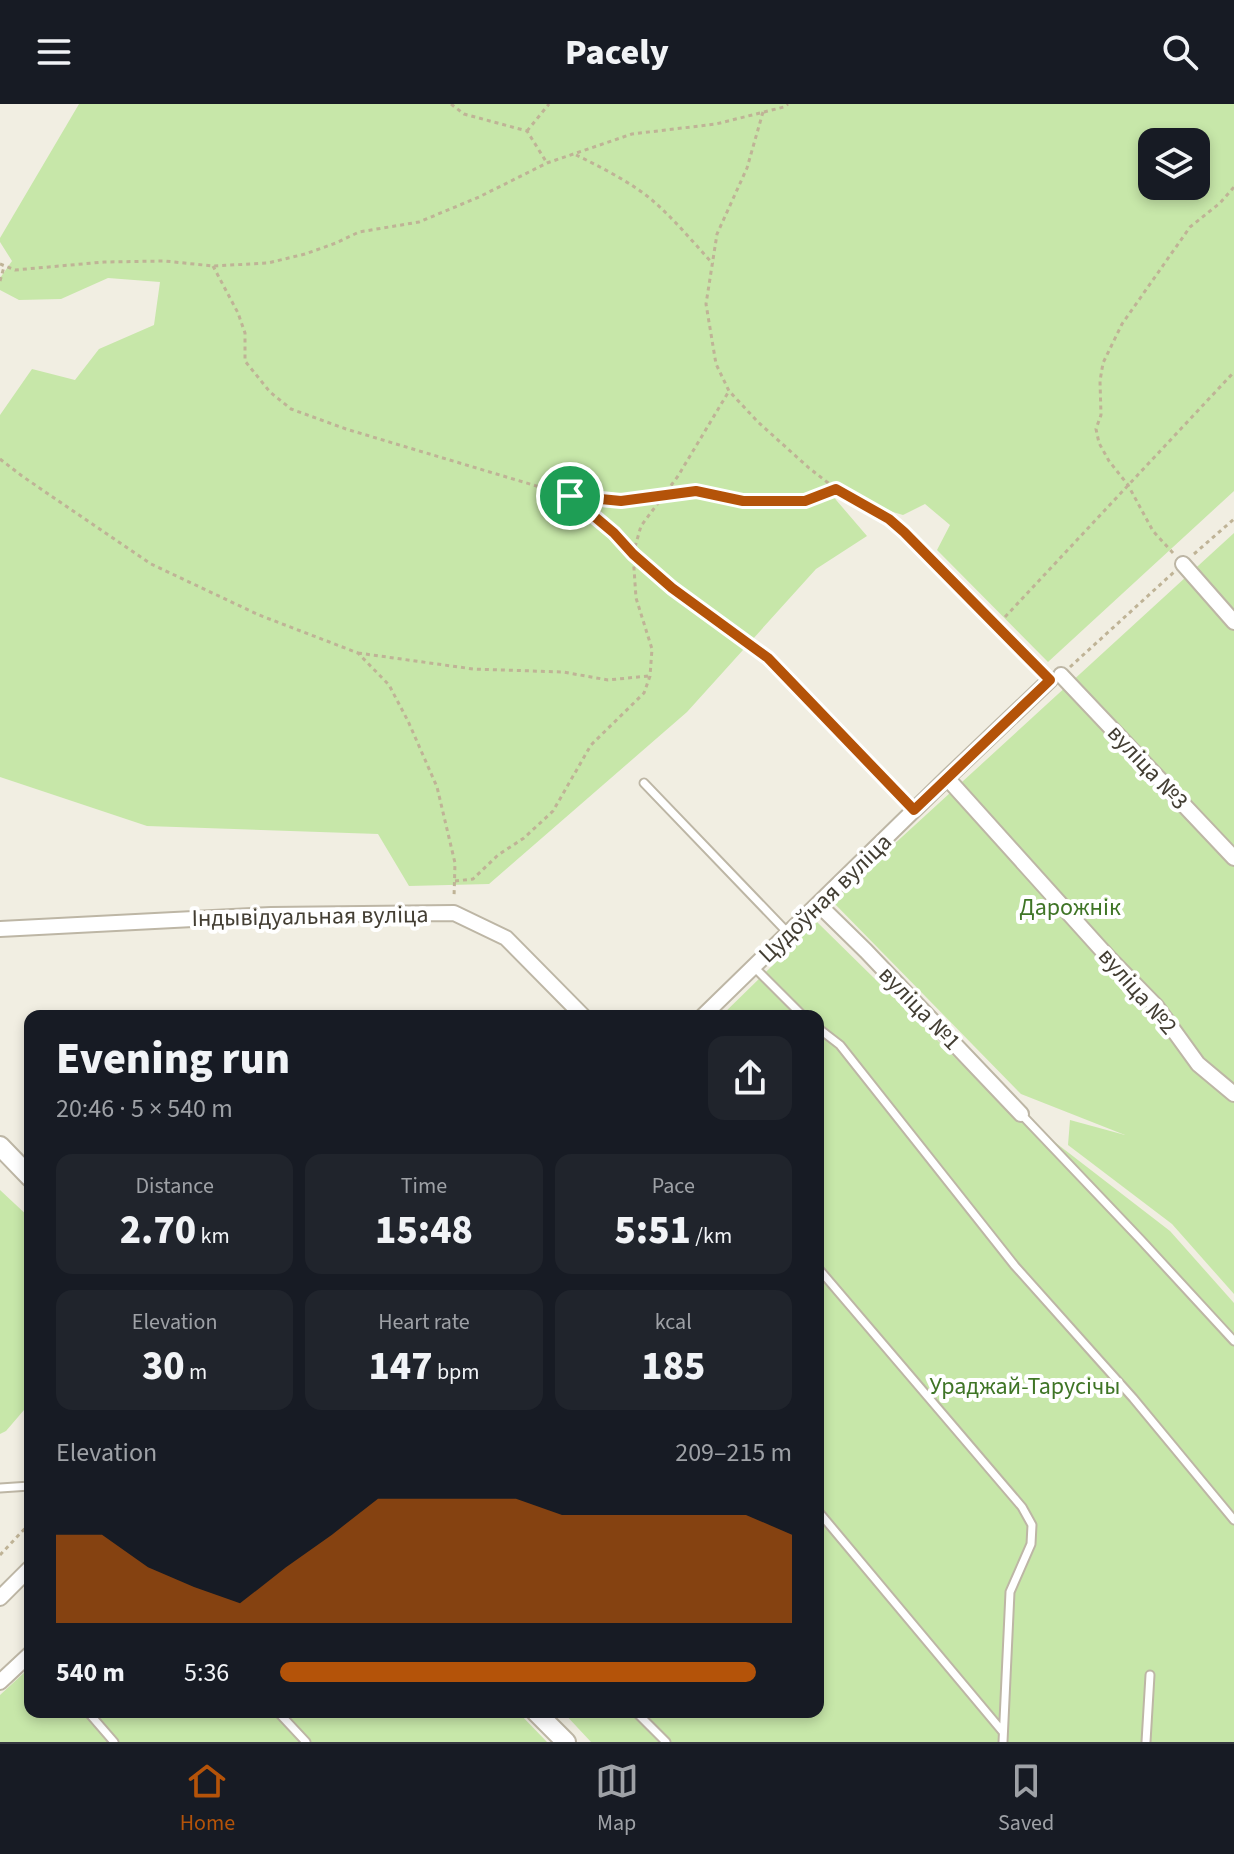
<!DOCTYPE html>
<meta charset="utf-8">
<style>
:root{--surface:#171b24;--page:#20242c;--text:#f1f3f6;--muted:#9ea1a6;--line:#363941;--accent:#b45309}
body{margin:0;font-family:"Source Sans 3",sans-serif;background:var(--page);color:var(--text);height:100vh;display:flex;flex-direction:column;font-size:30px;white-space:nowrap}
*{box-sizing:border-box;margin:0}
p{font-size:26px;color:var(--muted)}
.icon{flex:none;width:44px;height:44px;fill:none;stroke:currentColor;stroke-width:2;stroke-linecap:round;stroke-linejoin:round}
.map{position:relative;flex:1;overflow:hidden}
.sheet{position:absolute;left:24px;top:906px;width:800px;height:708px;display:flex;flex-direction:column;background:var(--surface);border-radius:16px;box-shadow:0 4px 12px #0003}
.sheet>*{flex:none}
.buttons{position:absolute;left:1138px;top:24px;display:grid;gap:16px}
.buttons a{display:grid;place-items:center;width:72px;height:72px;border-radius:16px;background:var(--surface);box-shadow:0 4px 12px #0003;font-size:40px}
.pin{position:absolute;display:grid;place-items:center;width:68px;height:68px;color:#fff;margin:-34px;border:4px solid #fff;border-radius:50%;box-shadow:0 2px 8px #0007}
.round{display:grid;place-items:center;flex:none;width:84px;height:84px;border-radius:16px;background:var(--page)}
.headline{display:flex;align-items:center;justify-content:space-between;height:136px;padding:0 32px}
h1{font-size:44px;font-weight:800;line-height:60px}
.figures{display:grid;grid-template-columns:repeat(3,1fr);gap:12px;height:136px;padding:8px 32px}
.figures div{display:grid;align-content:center;border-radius:16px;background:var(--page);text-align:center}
.figures b{font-size:40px;font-weight:800}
.figures small{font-size:22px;font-weight:400}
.figures p{font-size:22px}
.chart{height:224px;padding:16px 32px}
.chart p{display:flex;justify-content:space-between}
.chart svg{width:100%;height:144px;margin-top:8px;fill:var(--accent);opacity:.7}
ul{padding:0 32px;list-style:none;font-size:26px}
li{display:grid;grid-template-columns:128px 96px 1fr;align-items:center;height:60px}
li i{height:20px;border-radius:10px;background:var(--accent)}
header{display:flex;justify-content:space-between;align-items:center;height:104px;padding:0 32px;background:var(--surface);font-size:36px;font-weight:800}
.dock{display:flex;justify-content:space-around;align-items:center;height:112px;border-top:2px solid var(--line);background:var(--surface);font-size:22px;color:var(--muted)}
.dock a{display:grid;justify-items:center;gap:4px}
.dock .selected{color:var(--accent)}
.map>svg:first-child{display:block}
</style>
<header><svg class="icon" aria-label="menu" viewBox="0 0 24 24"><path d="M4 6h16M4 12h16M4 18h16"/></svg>Pacely<svg class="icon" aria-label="search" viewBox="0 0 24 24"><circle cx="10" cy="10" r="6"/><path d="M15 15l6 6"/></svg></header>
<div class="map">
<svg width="1234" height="1638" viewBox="0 0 1234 1638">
<rect width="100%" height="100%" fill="#f1eee2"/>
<path fill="#c7e7a9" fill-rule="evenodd" d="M79,0H1234V387L1048,558L937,446L950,421L925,400L903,411L831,390L867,432L816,465L687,608L489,780L409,782L378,730L147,722L0,673V311L32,265L75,276L99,245L154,221L160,178L108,174L61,195L19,196L0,186V174L12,157L0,138V134ZM1152,38H1196V82H1152Z
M1234,429V1190L1172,1120L1068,1041L1070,1016L1125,1031L1021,990L832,797Z
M817,818L991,989L1170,1127L1234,1199V1638H591L563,1608H818V912H721Z
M0,1086L30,1114V1299L6,1327L0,1330Z
M27,1566H30V1608H518L547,1638H0V1591Z"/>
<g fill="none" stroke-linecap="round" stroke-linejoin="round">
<defs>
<path id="service" d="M904,428L1050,576
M768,554L914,706
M644,679L788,829
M754,863L803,912
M818,924L840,941L1015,1162L1133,1294L1234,1416
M1021,1010L1141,1136L1234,1237
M818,1164L1022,1403L1032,1421L1031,1440L1010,1488L1003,1638
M0,1384L30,1382
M818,1407L1003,1628
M88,1608L114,1638
M278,1608L306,1638
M636,1608L666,1638
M1146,1638L1150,1571"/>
<path id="minor" d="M1183,460L1234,518
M1061,571L1234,754
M947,674L1109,854L1156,902L1198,960L1234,990
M818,800L866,847L1021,1010
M0,825L271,811L454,809L506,834L583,912
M703,912L947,674L1050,576
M0,1494L30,1464
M0,1578L30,1550"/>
<path id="tertiary" d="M0,1042L30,1073
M536,1608L566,1638"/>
</defs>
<use href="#service" stroke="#bdb6a5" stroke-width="11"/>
<use href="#minor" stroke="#bdb6a5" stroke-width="18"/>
<use href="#tertiary" stroke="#bdb6a5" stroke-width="22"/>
<path stroke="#bfb396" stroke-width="3" stroke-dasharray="4 4" stroke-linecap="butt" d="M451,0L464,10L527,27L547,59
M763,8L747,64L717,130L706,200L716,260L729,287L758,318L809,364L836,385L889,415L897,422
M527,27L549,0
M576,51C599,62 632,79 652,96C674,115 693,138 713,160
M0,160L15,166L104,158L165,157L213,162L268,159L305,150L336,139L359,128L419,118L479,93L547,59L632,30L716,20L784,3L788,0
M213,162L238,209L245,229V257L270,288L291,305L346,325L570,392L621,397L696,387L743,397H805L836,385
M0,177L4,163
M0,355L22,372L151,460L259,511L358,549L389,581L408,617L437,683L455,759L454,794
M570,393L614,429L633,450L672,484L759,547
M1173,449L1153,427L1128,381L1109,357L1099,339L1096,325L1101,311L1100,277L1103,259L1122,220L1190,123L1220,99L1234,83
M1194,450L1234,415
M1005,513L1234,268
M358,549L473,565L563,568L608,576L648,572
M1070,563L1174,468
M455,777L473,775L498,751L524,734L553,707L591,641L644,589L650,572L652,545L636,494L633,450L641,422L678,372L729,287
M0,1451L30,1419"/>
<use href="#service" stroke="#fff" stroke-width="7"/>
<use href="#minor" stroke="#fff" stroke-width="14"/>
<use href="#tertiary" stroke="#fff" stroke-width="18"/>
</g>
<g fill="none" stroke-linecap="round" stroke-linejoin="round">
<defs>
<path id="route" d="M836,385L889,415L904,428L1050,576L914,706L768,554L672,484L633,450L614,429L570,392L621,397L696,387L743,397H805Z"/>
</defs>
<use href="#route" stroke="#fff" stroke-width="16"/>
<use href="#route" stroke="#b45309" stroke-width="10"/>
</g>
<g text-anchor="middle" stroke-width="8" stroke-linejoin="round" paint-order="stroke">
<g font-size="24" fill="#433e33" stroke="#fff">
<text transform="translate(1148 663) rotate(47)" y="8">вуліца №3</text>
<text transform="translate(825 794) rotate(-44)" y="8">Цудоўная вуліца</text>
<text transform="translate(310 812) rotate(-1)" y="8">Індывідуальная вуліца</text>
<text transform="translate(1138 887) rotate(49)" y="8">вуліца №2</text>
<text transform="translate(920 904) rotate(46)" y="8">вуліца №1</text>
</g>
<g font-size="24" fill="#3f7526" stroke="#fff">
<text x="1070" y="811">Дарожнік</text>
<text x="1025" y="1290">Ураджай-Тарусічы</text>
</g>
</g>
</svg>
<div class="buttons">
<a><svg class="icon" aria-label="layers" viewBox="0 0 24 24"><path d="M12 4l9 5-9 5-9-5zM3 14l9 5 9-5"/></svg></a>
</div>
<div class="pin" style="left:570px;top:392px;background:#1e9e55"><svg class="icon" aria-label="arrive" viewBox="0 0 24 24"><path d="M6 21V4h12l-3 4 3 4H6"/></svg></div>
<section class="sheet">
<div class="headline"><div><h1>Evening run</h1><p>20:46 · 5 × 540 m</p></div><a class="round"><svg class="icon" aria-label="share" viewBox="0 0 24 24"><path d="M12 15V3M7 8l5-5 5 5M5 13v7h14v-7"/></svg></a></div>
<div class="figures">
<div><p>Distance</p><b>2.70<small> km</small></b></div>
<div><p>Time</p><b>15:48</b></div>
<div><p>Pace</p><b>5:51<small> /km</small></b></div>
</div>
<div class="figures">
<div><p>Elevation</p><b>30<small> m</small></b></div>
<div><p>Heart rate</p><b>147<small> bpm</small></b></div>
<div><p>kcal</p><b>185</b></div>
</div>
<div class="chart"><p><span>Elevation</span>209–215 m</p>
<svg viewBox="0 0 160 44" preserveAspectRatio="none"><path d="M0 44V17L10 17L20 27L30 33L40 38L50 27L60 17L70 6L80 6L90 6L100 6L110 11L120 11L130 11L140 11L150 11L160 17V44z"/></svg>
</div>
<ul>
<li><b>540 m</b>5:36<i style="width:93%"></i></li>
</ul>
</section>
</div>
<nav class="dock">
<a class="selected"><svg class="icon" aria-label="home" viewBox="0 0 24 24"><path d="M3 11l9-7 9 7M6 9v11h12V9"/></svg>Home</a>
<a><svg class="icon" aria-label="map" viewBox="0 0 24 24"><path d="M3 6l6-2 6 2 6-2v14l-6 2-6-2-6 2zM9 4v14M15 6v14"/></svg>Map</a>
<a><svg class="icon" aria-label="saved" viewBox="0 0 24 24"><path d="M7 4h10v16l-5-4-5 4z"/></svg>Saved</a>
</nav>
